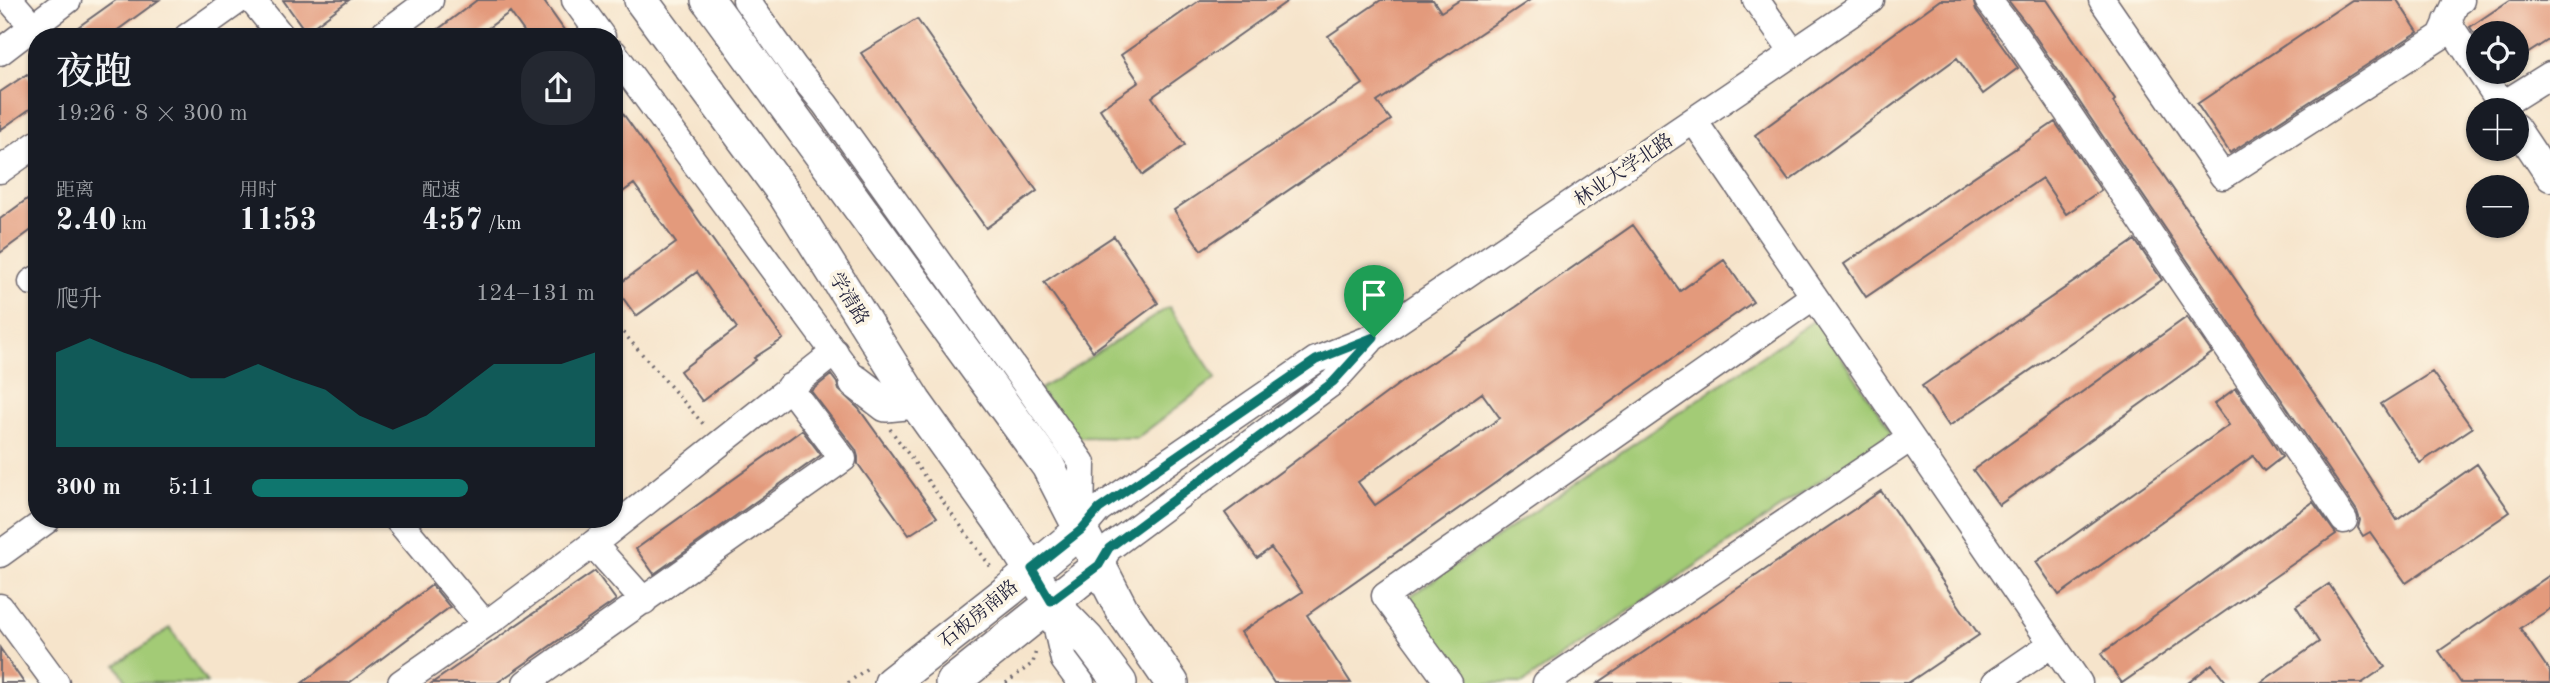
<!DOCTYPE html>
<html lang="zh">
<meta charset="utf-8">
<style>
:root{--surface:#171b24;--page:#242831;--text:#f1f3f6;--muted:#9ea1a6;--accent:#0f766e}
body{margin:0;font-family:"Old Standard TT","Noto Serif SC",serif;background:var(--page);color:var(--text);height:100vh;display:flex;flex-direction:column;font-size:26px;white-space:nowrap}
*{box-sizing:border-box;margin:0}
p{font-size:23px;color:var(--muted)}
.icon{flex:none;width:38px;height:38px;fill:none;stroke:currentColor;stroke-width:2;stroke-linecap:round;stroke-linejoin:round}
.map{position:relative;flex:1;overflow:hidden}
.drawer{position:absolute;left:28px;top:28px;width:595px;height:500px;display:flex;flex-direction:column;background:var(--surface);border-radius:28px;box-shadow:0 2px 5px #0004}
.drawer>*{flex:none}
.fabs{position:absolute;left:2466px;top:21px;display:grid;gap:14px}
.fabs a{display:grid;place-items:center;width:63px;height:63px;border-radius:50%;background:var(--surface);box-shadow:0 2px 5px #0004;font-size:35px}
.pin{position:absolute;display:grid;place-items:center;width:60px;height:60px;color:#fff;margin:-72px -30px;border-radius:50% 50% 50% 0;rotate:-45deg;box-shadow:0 0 7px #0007}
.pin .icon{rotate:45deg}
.round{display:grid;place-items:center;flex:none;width:74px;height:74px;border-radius:28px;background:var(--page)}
.headline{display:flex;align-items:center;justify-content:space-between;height:119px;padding:0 28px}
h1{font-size:38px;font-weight:600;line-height:52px}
.metrics{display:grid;grid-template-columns:repeat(3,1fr);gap:10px;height:119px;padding:7px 28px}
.metrics div{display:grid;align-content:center}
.metrics b{font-size:30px;font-weight:600}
.metrics small{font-size:19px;font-weight:400}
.metrics p{font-size:19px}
.chart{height:196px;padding:14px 28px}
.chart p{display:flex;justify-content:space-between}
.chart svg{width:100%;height:126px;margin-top:7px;fill:var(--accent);opacity:.7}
ul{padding:0 28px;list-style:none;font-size:23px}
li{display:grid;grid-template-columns:112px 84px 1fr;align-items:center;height:52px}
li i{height:18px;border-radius:9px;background:var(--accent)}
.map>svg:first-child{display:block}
</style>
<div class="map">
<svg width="2550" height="683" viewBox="0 0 2550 683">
<rect width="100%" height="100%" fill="#fcf5e5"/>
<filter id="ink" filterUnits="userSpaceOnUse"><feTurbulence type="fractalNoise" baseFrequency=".0143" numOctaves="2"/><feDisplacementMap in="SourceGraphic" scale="14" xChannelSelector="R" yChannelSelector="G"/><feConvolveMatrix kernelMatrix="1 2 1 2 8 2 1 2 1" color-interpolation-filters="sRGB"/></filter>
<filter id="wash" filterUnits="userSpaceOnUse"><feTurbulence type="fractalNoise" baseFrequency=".00686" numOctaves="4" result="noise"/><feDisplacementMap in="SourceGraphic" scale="28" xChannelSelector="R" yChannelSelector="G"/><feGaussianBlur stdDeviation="1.57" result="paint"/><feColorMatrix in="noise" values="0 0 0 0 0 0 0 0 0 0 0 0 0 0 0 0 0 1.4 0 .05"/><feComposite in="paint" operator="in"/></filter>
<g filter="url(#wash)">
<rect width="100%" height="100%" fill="#f6e4cb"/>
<path fill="#a3cb76" stroke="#627658" stroke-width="2" d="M1169,307L1216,378L1137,438L1074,437L1039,390Z
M1816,319L1892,432L1523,683H1465L1406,599Z
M170,628L207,683H128L116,665Z"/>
<g id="blocks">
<path fill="#e39a7b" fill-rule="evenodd" d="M116,0H159L108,37H64Z
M283,0H349L306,32Z
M477,0H543L569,37H528L510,12L476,37H428Z
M1200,0H1289L1152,97L1185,145L1143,175L1100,109L1139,82L1121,55Z
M1381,0H1433L1441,12L1460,0H1530L1377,102L1391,120L1201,250L1174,210L1363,84L1328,36Z
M1940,0H1973L1976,10L2018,68L1983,94L1957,58L1789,181L1755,135Z
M2008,0H2047L2115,100L2113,102L2329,415L2397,520L2477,464L2510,512L2406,583L2370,532L2363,536L2358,528L2360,520L2357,511L2028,26Z
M2352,0H2397L2418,32L2230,153L2197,104Z
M2510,0H2550V39L2516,61V33H2474L2470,27Z
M917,19L1037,191L986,228L861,53Z
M27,74L37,88V104L0,130V92Z
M614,101L783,339L754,358L756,360L702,401L680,371L737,328L697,272L636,316L615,287L676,243L634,184L614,198Z
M2055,122L2101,190L2066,214L2042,178L1866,297L1844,264Z
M37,192V226L0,253V219Z
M1633,225L1680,291L1724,260L1753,302L1307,615L1351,683H1274L1241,632L1302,592L1271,548L1257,558L1225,513L1403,381L1516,307ZM1482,393L1500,418L1375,505L1358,482Z
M1114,236L1158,303L1093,351L1044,282Z
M2135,240L2162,280L1949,426L1922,386Z
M2187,317L2212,353L1999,505L1973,470Z
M2432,372L2472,428L2420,463L2381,404Z
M831,375L837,383L839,390L859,409L937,517L909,535L858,464V457L856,450L811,391Z
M2236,388L2282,457L2264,471L2253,456L2059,595L2036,562L2229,425L2214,404Z
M802,430L821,455L654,574L636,549Z
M1881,491L1979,635L1908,683H1598Z
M2313,502L2336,534L2122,683L2101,654Z
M595,571L616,600L497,683H432Z
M2550,575V609L2520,628L2550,672V683H2461L2439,651Z
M2329,584L2385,667L2362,683H2260L2319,642L2296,606Z
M432,585L450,607L349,683H302Z
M0,648L24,683H0Z
M2212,664L2227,683H2188Z"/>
</g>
</g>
<g filter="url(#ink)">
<use href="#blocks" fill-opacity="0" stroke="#6c666d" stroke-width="2"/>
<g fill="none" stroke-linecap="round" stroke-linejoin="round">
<defs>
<path id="minor" d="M10,0L42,37
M252,0L282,37
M575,0L602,37
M746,0L794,67L825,104L1082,463L1081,530
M1756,0L1794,54
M1988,0L2015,35L2344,520
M2102,0L2223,176L2441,36L2456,3L2461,0
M2447,21L2478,68
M187,37L239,0
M380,37L430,0
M0,52L68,0
M614,53L856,382
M2480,72L2502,105L2550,75
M1694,121L2079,683
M2516,127L2550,178
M0,170L37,144
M32,282L37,279
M398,520L485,624
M1081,530L1099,509L1316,360L1374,337L1871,0
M593,544L644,601
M0,554L47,520
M1099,565L1109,548L1333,382L1370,341
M1051,602L1064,660L1081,683
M0,607L56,683
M401,683L497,616L593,544L835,352
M526,683L843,459L789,387
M1449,683L1385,596L1814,296
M1546,683L1911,438
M1995,683L2052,644"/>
<path id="major" d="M641,0L783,192L915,402L1000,521L1051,602L1087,639L1120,683
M708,0L1048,466L1122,610L1172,683
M856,382L886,405L915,402
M891,683L1009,590L1081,530
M952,683L1099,565"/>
</defs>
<use href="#minor" stroke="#6c666d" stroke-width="29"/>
<use href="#major" stroke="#6c666d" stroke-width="36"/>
<path stroke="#6c666d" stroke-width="3.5" stroke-dasharray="2 5" stroke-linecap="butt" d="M614,322L705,426
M890,429L993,570
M848,683L870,666
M1006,683L1033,663L1036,650"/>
<use href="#minor" stroke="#fff" stroke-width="26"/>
<use href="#major" stroke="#fff" stroke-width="33"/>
</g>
</g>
<g fill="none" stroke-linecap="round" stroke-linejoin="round" filter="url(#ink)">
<defs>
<path id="route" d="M1374,337L1333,382L1109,548L1099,565L1051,601L1032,569L1081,530L1099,509L1316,360Z"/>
</defs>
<use href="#route" stroke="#fff" stroke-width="14"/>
<use href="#route" stroke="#0f766e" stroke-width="9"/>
</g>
<g text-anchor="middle" stroke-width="7" stroke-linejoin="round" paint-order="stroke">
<g font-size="19" fill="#22223b" stroke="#fcf5e5">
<text transform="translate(1623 169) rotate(-34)" y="7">林业大学北路</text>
<text transform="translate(850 298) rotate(58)" y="7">学清路</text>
<text transform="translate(978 613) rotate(-39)" y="7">石板房南路</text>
</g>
</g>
</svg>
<div class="fabs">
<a><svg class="icon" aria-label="locate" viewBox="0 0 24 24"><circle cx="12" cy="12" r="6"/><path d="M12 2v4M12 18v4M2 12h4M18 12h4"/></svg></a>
<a>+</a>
<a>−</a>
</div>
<div class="pin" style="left:1374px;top:337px;background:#1e9e55"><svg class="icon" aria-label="arrive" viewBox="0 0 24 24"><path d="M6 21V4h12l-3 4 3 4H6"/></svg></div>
<section class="drawer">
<div class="headline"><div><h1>夜跑</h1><p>19:26 · 8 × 300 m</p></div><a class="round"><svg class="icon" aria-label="share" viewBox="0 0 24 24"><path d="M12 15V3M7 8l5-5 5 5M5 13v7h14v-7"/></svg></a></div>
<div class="metrics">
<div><p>距离</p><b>2.40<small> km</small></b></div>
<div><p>用时</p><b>11:53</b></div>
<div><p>配速</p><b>4:57<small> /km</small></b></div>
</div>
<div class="chart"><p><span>爬升</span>124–131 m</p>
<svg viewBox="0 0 160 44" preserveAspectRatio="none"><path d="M0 44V11L10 6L20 11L30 15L40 20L50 20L60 15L70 20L80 24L90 33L100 38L110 33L120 24L130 15L140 15L150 15L160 11V44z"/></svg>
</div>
<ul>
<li><b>300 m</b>5:11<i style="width:63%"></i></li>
</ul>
</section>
</div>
